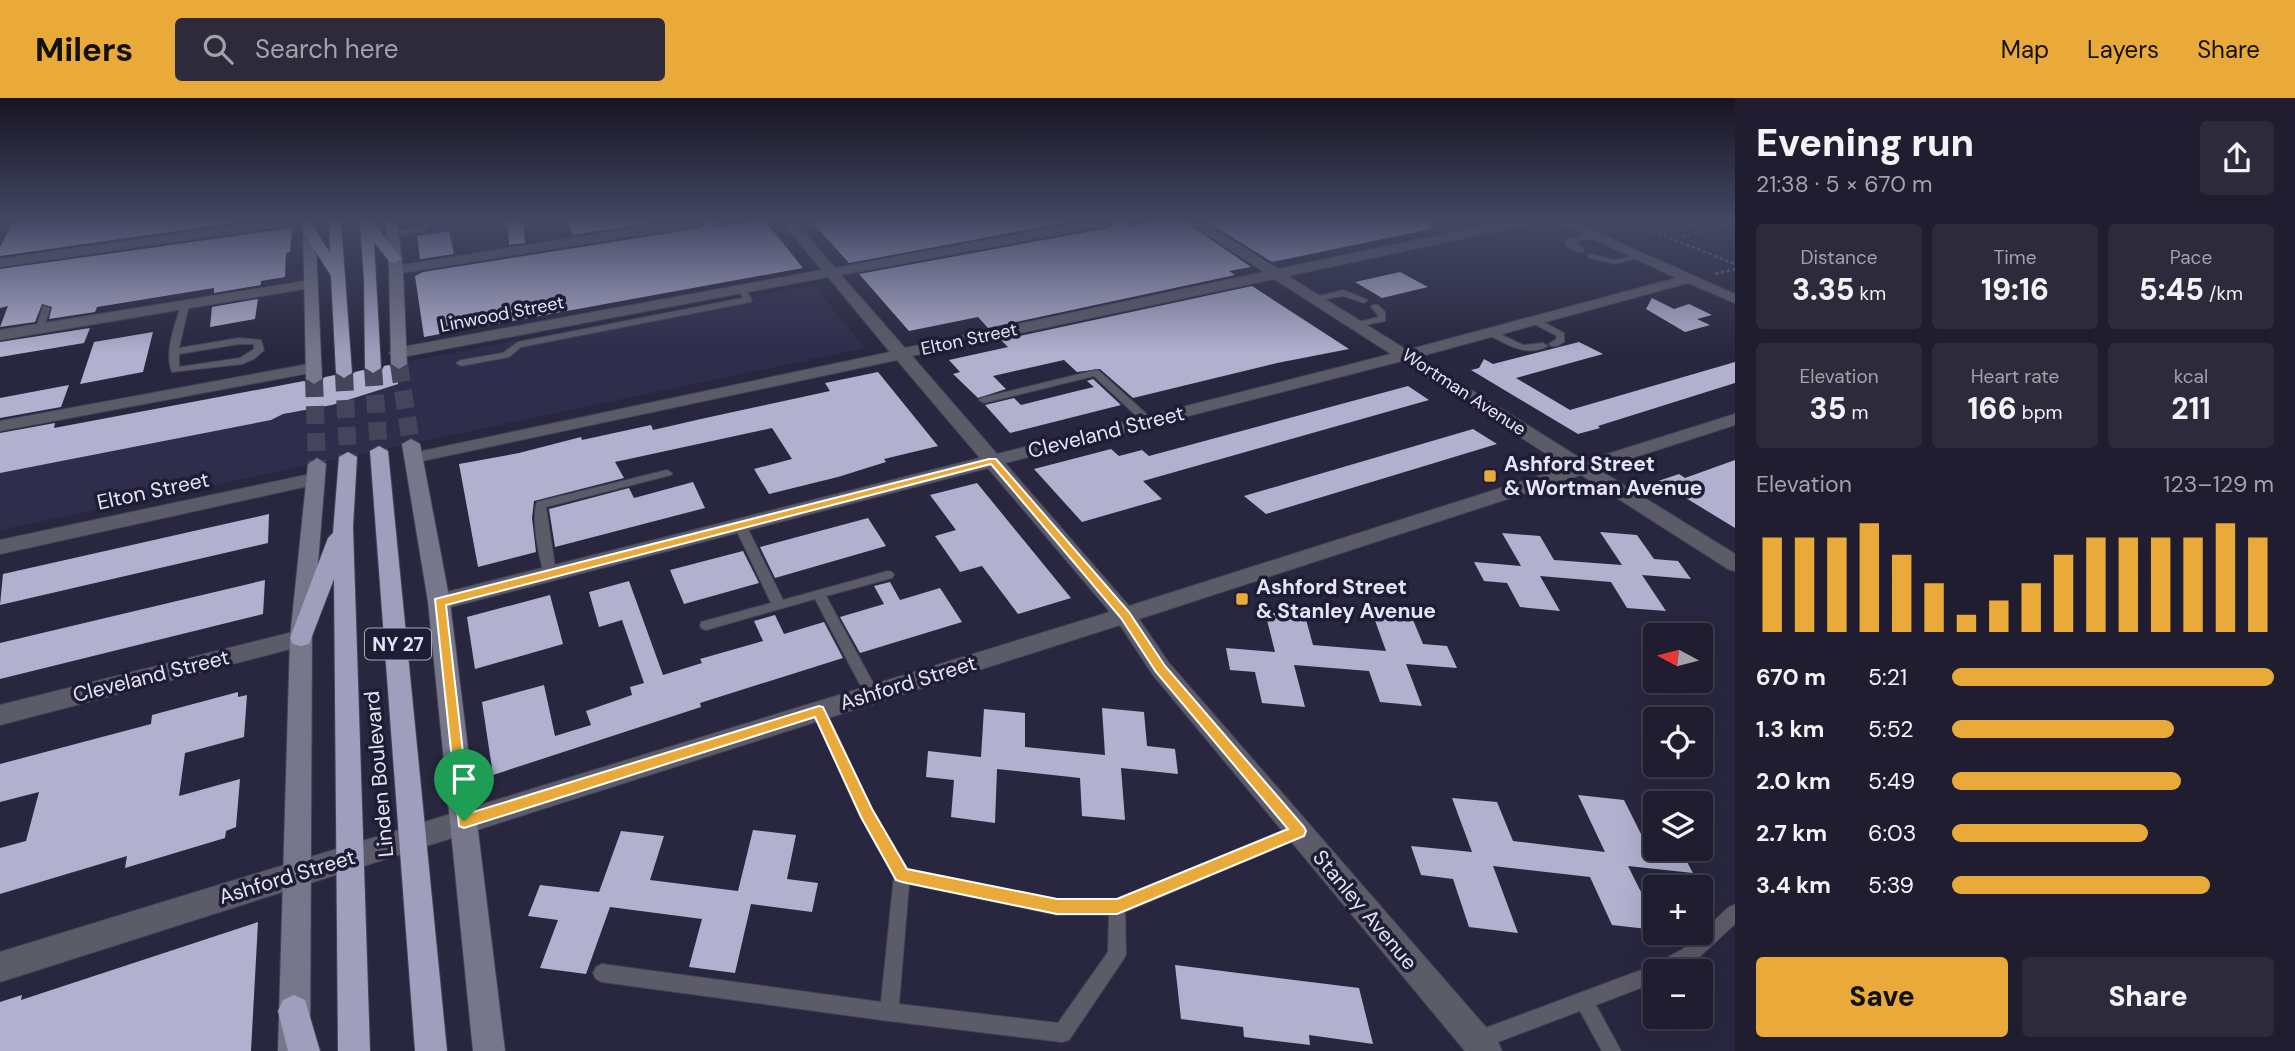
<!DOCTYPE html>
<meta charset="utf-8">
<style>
:root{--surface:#1f1d2f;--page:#2c2a3b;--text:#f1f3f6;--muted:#a1a2aa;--line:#3c3b4b;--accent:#eaaa39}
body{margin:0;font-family:"DM Sans",sans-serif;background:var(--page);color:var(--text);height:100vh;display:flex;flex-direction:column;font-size:26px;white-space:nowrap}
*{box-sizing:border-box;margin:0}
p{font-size:23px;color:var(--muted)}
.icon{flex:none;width:38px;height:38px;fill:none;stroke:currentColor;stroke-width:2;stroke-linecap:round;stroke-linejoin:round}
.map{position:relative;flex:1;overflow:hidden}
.sheet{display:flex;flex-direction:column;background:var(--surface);width:560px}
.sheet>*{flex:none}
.needle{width:46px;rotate:277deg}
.controls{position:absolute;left:1643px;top:525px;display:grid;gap:14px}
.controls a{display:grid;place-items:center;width:70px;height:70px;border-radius:7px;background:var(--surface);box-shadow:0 7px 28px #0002,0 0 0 2px var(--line);font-size:35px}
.pin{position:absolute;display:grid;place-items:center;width:60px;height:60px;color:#fff;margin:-72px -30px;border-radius:50% 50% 50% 0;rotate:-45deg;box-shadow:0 0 7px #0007}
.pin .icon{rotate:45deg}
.round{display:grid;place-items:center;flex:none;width:74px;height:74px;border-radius:7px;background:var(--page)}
.overview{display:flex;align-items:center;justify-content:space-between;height:119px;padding:0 21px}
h1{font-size:38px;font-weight:800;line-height:52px}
.metrics{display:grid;grid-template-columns:repeat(3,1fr);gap:10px;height:119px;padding:7px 21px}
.metrics div{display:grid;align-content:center;border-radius:7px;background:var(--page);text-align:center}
.metrics b{font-size:30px;font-weight:800}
.metrics small{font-size:19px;font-weight:400}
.metrics p{font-size:19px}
.chart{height:196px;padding:14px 21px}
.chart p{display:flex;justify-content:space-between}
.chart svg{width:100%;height:126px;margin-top:7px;stroke:var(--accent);stroke-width:6}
.action{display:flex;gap:14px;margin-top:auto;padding:14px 21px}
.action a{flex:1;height:80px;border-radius:7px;background:var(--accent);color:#111;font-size:28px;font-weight:800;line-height:80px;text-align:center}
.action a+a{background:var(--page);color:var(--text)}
ul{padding:0 21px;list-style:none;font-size:23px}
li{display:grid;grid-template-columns:112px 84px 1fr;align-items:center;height:52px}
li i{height:18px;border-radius:9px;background:var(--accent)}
header{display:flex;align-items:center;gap:42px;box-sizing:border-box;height:98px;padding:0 35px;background:var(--accent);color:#111}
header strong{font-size:33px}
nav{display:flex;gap:38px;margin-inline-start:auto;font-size:24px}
.search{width:490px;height:63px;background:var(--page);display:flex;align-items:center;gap:18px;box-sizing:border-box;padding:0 24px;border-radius:7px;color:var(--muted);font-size:26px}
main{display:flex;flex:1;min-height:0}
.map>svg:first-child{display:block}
</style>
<header>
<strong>Milers</strong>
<div class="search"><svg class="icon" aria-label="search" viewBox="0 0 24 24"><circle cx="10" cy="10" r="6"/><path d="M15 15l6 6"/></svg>Search here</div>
<nav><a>Map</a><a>Layers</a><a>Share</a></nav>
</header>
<main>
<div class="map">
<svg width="1735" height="953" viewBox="0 0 1735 953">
<rect width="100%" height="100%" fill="#29273f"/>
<path fill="#302d4c" d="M813,187L865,250L0,432V340Z"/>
<path fill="#b1b0cf" d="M14,123H247L0,158V149Z
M508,123H523L525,145L509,147Z
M567,123H661L573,137Z
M709,123H716V128L765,123L803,170L424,239L415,178L423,174L701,130Z
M811,123H1075L849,165Z
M1117,123H1126L1127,129L1157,123H1184L1251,169L1229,173L1235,177L988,230L978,219L909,233L859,176L1109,130Z
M1206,123H1431V131L1272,164Z
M292,130L290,154L286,155L285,179L261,183V187L214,195V190L97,209L95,214L49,221L52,209L42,206L35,224L0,229L8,208L0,210V171Z
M449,133L454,156L420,161L417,138Z
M1400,174L1428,189L1382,200L1355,184Z
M1252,188L1349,251L1277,265L1133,300L1100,271L1077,274L1064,262L993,278L1006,291L978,300L953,276L960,274L949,262L1008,249L1001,242Z
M1652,200L1674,211L1689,206L1712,217L1697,221L1710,227L1685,234L1646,211Z
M258,201L255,221L210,229L212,209Z
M90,230L84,245L0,259V244Z
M153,234L143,274L80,286L94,244Z
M1579,244L1603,256L1516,280L1570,312L1735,264V285L1598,328L1600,330L1578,336L1471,272L1479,270L1484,261L1493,266Z
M389,267L398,273V286L332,307L283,316L271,322L0,375V335L55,325L54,330L304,283L315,288L325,279L335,277L345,282L355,274L363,272L374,277L382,272L384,268Z
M878,274L938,348L884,361L886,364L838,379L769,396L754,371L792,361L772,330L615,364L624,380L534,403L532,420L536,454L478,469L459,366L519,355L581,339L582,342L651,327L653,332L701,321L830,293L825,285Z
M1093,281L1121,307L1010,335L985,307L1014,300L1021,307L1077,293L1094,289L1087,283Z
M69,287L61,309L0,320V300Z
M1408,288L1429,302L1143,383L1162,401L1082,424L1034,371L1111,351L1119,358L1142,352L1149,358Z
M1473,331L1497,346L1266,416L1244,398Z
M1735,362V430L1658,383L1679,376L1685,380Z
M693,384L705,410L555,449L549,411L629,390L634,400Z
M977,385L1071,500L1018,516L982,468L960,474L935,438L956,432L930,397Z
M269,416L268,445L0,507L3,476Z
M868,420L886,448L775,480L760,449Z
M1600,434L1637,437L1654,461L1678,463L1691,481L1642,477L1666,513L1627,510L1611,484L1540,478L1560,513L1520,509L1507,485L1484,483L1474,464L1521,468L1502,435L1540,438L1554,462L1622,467Z
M743,453L759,485L684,506L670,472Z
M265,482L263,516L0,581V545Z
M629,483L663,577L702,565L700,561L763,543L754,523L775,517L784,536L824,524L843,560L700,605L701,609L493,677L482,604L544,587L555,638L591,627L586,613L632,597L630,589L644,585L622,522L599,529L589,494Z
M890,484L900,502L940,490L962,524L860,555L840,519L884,506L874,488Z
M550,497L563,546L475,571L467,519Z
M1265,514L1305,518L1313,547L1386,553L1372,514L1411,517L1423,546L1447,548L1457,570L1406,566L1422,608L1380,604L1369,573L1294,567L1305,609L1262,605L1255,574L1230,572L1226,550L1275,554Z
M238,594V599L247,597L244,639L185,655L179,698L240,681L236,729L226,733L225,740L125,770L127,758L0,796V750L26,743L39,694L0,704V666L151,626L152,617Z
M1102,610L1144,614L1147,648L1175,651L1178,676L1121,670L1125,722L1082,718L1080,680L997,671L995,725L951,719L954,682L926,679L928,653L981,659L984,611L1025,615V649L1105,657Z
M1578,697L1624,702L1644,742L1656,743V751H1680L1693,775L1628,768L1656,824V832L1612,827L1590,779L1493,768L1518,835L1469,829L1453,781L1421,777L1411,748L1472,754L1452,700L1497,704L1513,743L1605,754Z
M753,732L796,737L787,781L818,785L812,814L751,806L735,875L689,869L702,821L610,809L586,876L540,870L558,822L528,818L540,787L599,794L621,733L664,738L650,782L738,793Z
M258,824L251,953H0V904L22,897L21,902Z
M1175,867L1359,890L1373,946L1309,937L1310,947L1244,939L1243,929L1181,921Z"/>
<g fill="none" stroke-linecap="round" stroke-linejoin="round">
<path stroke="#45445a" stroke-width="18" stroke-dasharray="18 9" stroke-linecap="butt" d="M399,266L411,346
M314,281L317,366"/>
<path stroke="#45445a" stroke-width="18" stroke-dasharray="18 9" stroke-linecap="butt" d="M373,270L379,353
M344,275L348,359"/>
<defs>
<path id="lane" d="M421,123H429L430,129L422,134L392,138L388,136L392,134L420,130L422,128Z
M1594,135L1598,137L1597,139L1574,144L1583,150V154H1577L1566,147L1567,141Z
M1589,156L1615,162L1640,156L1644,158L1615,166L1589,160Z
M741,188L744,189L752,202L751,204L521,249L509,259L461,268L456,265L461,262L503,255L518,244L743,200L737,191Z
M1343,192L1368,202L1364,205L1343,198L1315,203L1311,200Z
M185,204L189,207L179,250L239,240L261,242L264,252L254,261L242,266L172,274C164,254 175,227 181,207ZM239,246H254V251L240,260L179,269V256Z
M1372,207H1378L1385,214V223L1355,229V225L1378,219V217L1371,209Z
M43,208L50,210L44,230L40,233L36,230Z
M1534,219L1564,235V244L1557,248H1551L1549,246L1556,241L1557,238L1531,224V220Z
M1490,231L1523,247L1543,245L1548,248C1527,260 1506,246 1487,236L1486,234Z
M1096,272L1099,273L1152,321V325H1144L1094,278L984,305L979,302L981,300Z
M667,372L672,375L671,377L546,409L556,476L550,480L546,479C539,463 531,420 537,404Z
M740,423L746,427L783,502L888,473L892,474L894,477L892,480L826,498L879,596L877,600L872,601L867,600L815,501L706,532L701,530L700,527L701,524L771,505L734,427Z
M819,607L824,609L872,711L907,771L1057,801H1117L1299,726L1305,728L1307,733L1305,738L1125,814L1126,856L1123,862L1069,942L1062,944L889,923L602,884L596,881L593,875L596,869L602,866L881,904L894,778L861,720L812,613L814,609ZM909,786L1057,817H1109L1108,854L1058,925L899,906Z
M1735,807V826L1695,863L1676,873H1656V884L1596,907L1621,953H1602L1580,913L1479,951L1472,949L1470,942L1472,935L1652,868L1683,851L1729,809Z"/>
<path id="street" d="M265,123H297L291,127L0,169V161Z
M677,123H707L701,127L396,176L389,172L396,168Z
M781,123H794L835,170L1089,123H1115L1109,127L841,177L905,250L1264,174L1186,123H1201L1278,171L1507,123H1531L1525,127L1288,178L1407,252L1676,180L1555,123H1571L1735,196V205L1688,185L1418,259L1585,363L1735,316V327L1598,371L1735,456V473L1728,471L1581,377L1139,521L1169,565L1497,942L1502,953H1465L1153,577L1120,527L0,884V854L1110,514L988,370L439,512L431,509L428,504L431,499L439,496L980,360L897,262L413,365L404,360L413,355L890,254L828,179L397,260L389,255L397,250L822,172ZM1274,181L1391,256L997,356L912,258ZM1402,263L1567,369L1129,508L1005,365Z
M311,182L316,183V189L0,242V232Z
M314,265L320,267L322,270L320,273L0,333V323Z
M315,375L322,377L324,381L322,385L0,456V442Z
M301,532L309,534L312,540L309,546L0,627V607Z"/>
<path id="secondary" d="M303,123H315L322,281L314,286L306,281Z
M385,123H397L403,172L407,266L399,271L391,266L389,172Z
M411,341L420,346L450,504L505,953H473L428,504L402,346Z
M317,360L326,366L312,540L310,953H278L290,540L308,366Z"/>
<path id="highway" d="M329,123H341L352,275L344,280L336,275L331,178L303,133L304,130H314L330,155Z
M360,123H372L402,161L395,165L390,164L374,144L381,270L373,275L365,270L364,183Z
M379,348L388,353L447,953H415L370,353Z
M348,354L357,359L353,429L370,953H338L334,481L309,546L301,548L293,546L290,540L328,440L333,435L339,359Z
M294,897L305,902L320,953H288L278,913L283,902Z"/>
</defs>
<use href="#lane" stroke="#434258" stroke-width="2"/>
<use href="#street" stroke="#434258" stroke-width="2"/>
<use href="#secondary" stroke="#434258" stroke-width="2"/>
<use href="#highway" stroke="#434258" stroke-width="2"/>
<path stroke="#656379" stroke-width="2.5" stroke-dasharray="3.5 2.5" stroke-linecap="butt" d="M1708,123L1722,128
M1687,127L1706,123
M1647,131L1735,166
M1676,140L1735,125
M1715,176L1735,171"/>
<use href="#lane" fill="#5c5b68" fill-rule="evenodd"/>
<use href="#street" fill="#5c5b68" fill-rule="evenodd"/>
<use href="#secondary" fill="#77778b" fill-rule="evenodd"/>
<use href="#highway" fill="#a09ebd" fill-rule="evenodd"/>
</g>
<linearGradient id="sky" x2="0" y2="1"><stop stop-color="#171523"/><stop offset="0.48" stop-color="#434763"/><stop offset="1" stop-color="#434763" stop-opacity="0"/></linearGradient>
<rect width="1735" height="256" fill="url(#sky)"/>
<path fill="#eaaa39" stroke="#fff" stroke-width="2" fill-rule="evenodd" d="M989,361H996L1129,514L1165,568L1304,729L1306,733L1304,738L1117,816H1057L902,784L896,782L861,719L815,619L464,730L459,728L435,501ZM991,366L1121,520L1156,574L1288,731L1117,801H1057L907,771L872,711L823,609L819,608L470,715L446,507Z"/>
<g fill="#eaaa39" stroke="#1f1d35" stroke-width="2.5">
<rect x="1483" y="371" width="14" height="14" rx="3.5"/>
<rect x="1235" y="494" width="14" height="14" rx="3.5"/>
</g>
<g text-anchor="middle" stroke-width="7" stroke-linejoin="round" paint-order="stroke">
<g font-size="18" fill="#e5e5f5" stroke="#1f1d35">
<text transform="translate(502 216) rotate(-11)" y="6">Linwood Street</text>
<text transform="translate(969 241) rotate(-12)" y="6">Elton Street</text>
<text transform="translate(1464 294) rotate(33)" y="6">Wortman Avenue</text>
</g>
<rect fill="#1f1d35" stroke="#aaa9bb" stroke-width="2" x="365" y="530.5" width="66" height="31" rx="5"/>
<g font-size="19" font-weight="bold" fill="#e5e5f5">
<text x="398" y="553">NY 27</text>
</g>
<g font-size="21" fill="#e5e5f5" stroke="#1f1d35">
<text transform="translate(1106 334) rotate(-14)" y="7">Cleveland Street</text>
<text transform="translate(153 393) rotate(-12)" y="7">Elton Street</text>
<text transform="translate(151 578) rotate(-14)" y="7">Cleveland Street</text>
<text transform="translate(908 585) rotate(-17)" y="7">Ashford Street</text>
<text transform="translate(379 676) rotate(-95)" y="7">Linden Boulevard</text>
<text transform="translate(287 779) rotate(-17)" y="7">Ashford Street</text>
<text transform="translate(1365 812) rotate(50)" y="7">Stanley Avenue</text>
</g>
<g font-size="21" font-weight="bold" fill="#e5e5f5" stroke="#1f1d35" text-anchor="start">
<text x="1504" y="373">Ashford Street<tspan x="1504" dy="24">&amp; Wortman Avenue</tspan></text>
<text x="1256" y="496">Ashford Street<tspan x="1256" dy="24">&amp; Stanley Avenue</tspan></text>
</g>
</g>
</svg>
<div class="controls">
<a><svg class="needle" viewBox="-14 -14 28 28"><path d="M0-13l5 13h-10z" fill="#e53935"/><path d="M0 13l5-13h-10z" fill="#a1a2aa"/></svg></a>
<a><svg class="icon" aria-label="locate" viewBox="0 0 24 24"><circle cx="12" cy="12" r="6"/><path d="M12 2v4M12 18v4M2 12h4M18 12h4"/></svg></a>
<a><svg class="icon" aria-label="layers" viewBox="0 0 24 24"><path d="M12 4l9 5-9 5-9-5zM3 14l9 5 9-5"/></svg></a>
<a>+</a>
<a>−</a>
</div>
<div class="pin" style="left:464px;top:723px;background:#1e9e55"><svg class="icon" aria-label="arrive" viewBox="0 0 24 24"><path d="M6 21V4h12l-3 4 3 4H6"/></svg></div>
</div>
<section class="sheet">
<div class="overview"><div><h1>Evening run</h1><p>21:38 · 5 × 670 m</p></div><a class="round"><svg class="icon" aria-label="share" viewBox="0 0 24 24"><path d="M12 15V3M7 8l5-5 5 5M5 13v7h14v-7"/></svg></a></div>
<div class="metrics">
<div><p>Distance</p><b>3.35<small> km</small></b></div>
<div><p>Time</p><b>19:16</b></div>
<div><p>Pace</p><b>5:45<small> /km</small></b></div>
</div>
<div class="metrics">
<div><p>Elevation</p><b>35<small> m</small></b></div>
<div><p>Heart rate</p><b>166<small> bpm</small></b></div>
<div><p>kcal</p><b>211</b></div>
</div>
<div class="chart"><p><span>Elevation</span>123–129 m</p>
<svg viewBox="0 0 160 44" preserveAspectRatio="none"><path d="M5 44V11M15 44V11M25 44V11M35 44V6M45 44V17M55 44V27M65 44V38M75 44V33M85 44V27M95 44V17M105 44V11M115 44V11M125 44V11M135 44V11M145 44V6M155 44V11"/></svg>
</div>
<ul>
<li><b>670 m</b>5:21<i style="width:100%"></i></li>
<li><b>1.3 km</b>5:52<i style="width:69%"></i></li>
<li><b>2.0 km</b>5:49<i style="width:71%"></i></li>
<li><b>2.7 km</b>6:03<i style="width:61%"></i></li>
<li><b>3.4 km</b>5:39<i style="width:80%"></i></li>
</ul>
<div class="action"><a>Save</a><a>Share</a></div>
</section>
</main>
